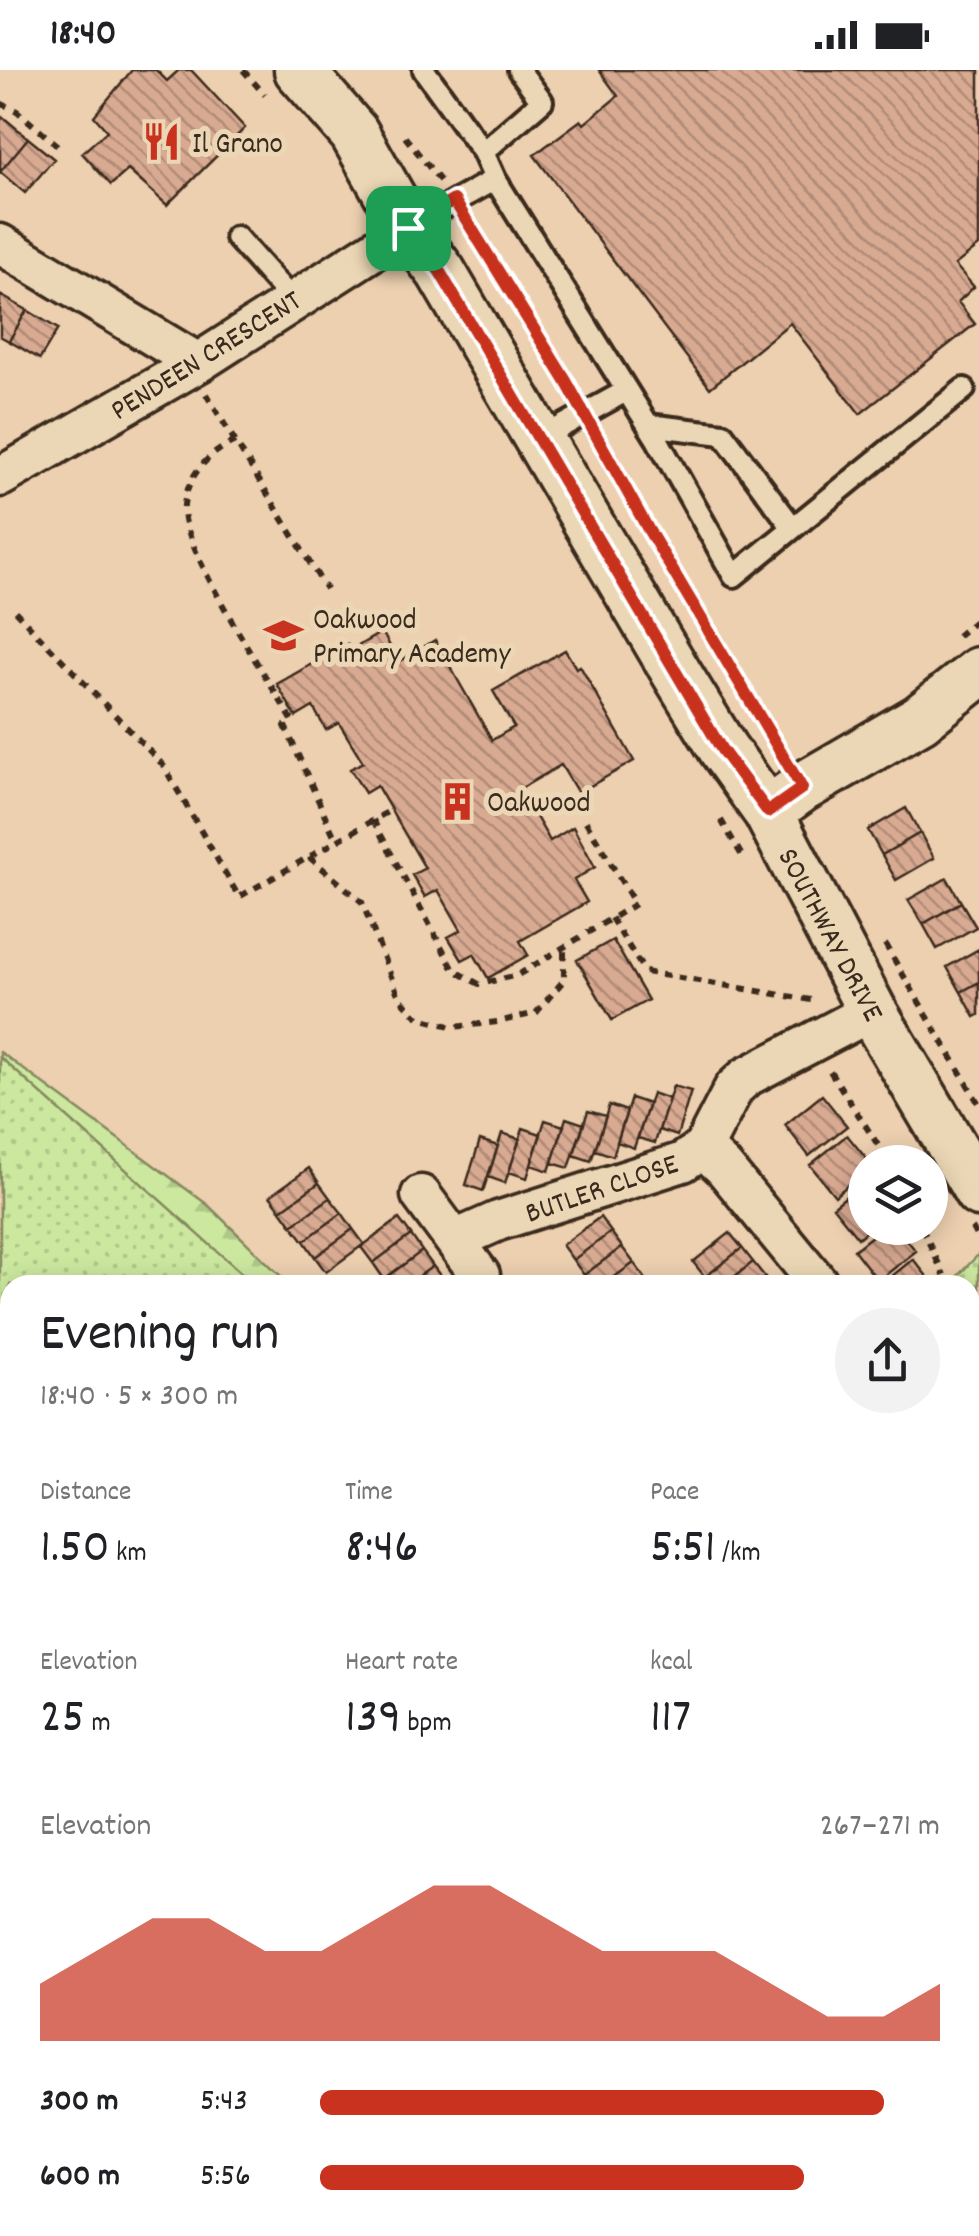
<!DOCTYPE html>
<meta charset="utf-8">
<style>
:root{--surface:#fff;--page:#f2f2f2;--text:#202124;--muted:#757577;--accent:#c8321e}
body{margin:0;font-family:Dekko,sans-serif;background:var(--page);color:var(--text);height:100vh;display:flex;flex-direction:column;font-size:38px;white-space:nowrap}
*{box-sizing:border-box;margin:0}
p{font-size:32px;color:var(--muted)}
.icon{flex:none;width:55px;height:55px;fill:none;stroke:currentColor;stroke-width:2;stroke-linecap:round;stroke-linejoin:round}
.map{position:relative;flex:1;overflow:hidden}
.drawer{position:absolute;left:0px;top:1205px;width:980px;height:962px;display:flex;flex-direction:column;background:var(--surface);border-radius:30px 30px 0 0;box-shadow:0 5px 25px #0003}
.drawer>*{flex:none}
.fabs{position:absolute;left:848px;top:1075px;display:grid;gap:20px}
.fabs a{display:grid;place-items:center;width:100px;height:100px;border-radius:50%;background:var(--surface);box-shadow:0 5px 25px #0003;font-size:50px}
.pin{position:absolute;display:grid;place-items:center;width:85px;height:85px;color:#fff;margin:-42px;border-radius:20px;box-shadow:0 5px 15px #0006}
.round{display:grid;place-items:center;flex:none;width:105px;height:105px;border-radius:52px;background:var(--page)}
.headline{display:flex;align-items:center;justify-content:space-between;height:170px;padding:0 40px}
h1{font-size:55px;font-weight:600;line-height:75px}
.stats{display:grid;grid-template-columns:repeat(3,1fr);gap:15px;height:170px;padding:10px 40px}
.stats div{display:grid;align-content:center}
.stats b{font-size:50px;font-weight:600}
.stats small{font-size:28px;font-weight:400}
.stats p{font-size:28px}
.chart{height:280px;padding:20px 40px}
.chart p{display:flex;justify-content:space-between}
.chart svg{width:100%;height:180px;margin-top:10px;fill:var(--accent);opacity:.7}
ul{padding:0 40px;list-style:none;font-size:32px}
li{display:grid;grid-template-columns:160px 120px 1fr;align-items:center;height:75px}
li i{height:25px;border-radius:12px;background:var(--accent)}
.status{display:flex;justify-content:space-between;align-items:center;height:70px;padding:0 50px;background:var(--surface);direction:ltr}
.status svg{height:28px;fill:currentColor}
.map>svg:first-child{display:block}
</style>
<div class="status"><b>18:40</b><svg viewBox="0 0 49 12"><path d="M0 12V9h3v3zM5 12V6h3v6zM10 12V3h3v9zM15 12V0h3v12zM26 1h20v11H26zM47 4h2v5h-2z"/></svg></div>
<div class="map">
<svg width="979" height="2166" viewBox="0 0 979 2166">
<defs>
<pattern id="forest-firs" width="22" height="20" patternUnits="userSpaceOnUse" patternTransform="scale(2.5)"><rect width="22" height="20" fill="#cce89f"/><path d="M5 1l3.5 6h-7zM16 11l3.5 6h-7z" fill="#b0c788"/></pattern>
<pattern id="park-dots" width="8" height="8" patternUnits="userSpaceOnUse" patternTransform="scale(2.5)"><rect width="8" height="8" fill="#cce89f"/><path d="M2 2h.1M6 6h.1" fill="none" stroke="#b0c788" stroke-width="1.8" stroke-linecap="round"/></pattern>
<pattern id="building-back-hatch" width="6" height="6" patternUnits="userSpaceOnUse" patternTransform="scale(2.5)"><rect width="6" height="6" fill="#d9aa92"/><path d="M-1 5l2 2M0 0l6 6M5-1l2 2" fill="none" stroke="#b18b77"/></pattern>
</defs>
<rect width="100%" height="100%" fill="#edd0b0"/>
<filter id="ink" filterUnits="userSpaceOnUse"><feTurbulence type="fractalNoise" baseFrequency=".01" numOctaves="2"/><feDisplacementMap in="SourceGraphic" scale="20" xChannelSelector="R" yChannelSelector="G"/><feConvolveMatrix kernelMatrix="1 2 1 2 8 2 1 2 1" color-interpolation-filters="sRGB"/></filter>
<g filter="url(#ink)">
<path fill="url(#forest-firs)" stroke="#84895e" stroke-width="2.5" d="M0,982L208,1135L290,1215H10V1399L0,1398Z"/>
<path fill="url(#park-dots)" stroke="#84895e" stroke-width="2.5" d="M0,987L255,1215H10V1399L0,1398Z
M979,1184V1543L970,1541V1215H949Z"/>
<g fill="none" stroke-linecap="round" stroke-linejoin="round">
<path stroke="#638b8f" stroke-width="10" d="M0,1379L10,1378
M970,1392L979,1390"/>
</g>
<path fill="url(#building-back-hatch)" stroke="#3b2a1e" stroke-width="2.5" d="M132,0H156L167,11L179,0H191L245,58L167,135L128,100L111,115L82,83L107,61L94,46Z
M599,0H979V176L955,195L974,217L958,232L975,254L860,344L790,253L710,318L534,85L581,50L584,54L618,26Z
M3,47L28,68L0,102V51Z
M28,68L54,89L25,123L0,102Z
M0,225L27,240L9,271L0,266Z
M27,240L58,259L40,289L9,271Z
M382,562L399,592L435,570L492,670L514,657L493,621L565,580L576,598L580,596L634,691L578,723L561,695L520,719L550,771L573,757L595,797L574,810L587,832L520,871L528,885L488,908L474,884L462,890L448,867L461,860L438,820L425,827L412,805L425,798L377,716L365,723L350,699L363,692L339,653L326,660L313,637L296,647L277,614L347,574L351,580Z
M906,738L920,763L882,785L868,760Z
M920,763L934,788L896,810L882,785Z
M947,808L961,832L923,854L908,830Z
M961,832L976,857L937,879L923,854Z
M613,870L648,930L612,950L577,890Z
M979,879V912L961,922L947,897Z
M979,912V945L975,947L961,922Z
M673,1016L691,1021L677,1066L659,1060Z
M652,1023L669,1029L655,1073L638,1068Z
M822,1025L847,1056L809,1086L785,1055Z
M631,1028L649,1034L634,1078L617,1072Z
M609,1035L627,1041L613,1086L595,1080Z
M588,1041L606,1046L591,1091L573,1085Z
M566,1048L584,1054L569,1098L552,1093Z
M545,1050L564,1056L549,1101L531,1095Z
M523,1058L541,1064L527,1108L509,1102Z
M502,1063L520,1069L505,1113L488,1107Z
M847,1065L869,1092H865V1101L835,1126L810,1095Z
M480,1070L498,1076L483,1121L466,1115Z
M309,1098L319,1113L281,1140L270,1126Z
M865,1111V1158H870L858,1168L833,1137Z
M319,1113L330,1128L292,1155L281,1140Z
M330,1128L342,1143L304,1171L292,1155Z
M342,1143L353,1159L315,1187L304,1171Z
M600,1147L611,1162L573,1190L562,1175Z
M399,1149L411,1165L373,1193L361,1177Z
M882,1158H897L916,1181L878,1211L854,1180Z
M353,1159L364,1174L326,1202L315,1187Z
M611,1162L622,1177L584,1205L573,1190Z
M730,1163L742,1178L705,1207L693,1192Z
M411,1165L422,1181L384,1209L373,1193Z
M622,1177L634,1193L603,1215H592L584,1205Z
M742,1178L753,1192L724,1215H711L705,1207Z
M422,1181L433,1196L407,1215H389L384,1209Z
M913,1189L934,1215H881Z
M753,1192L765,1207L755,1215H724Z
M634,1193L645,1208L635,1215H603Z
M433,1196L444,1211L439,1215H407Z
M979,1638V1681L970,1679V1641L978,1642Z
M970,1695L979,1697L977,1743L970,1742Z
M891,2158H938L937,2166H889Z"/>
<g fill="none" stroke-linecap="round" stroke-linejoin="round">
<defs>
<path id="service" d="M424,0L483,82L495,109L657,369L734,506L964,319
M483,82L542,31L519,0
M408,158L495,109
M236,167L293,231
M648,355L723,364L793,458
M539,369L626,321"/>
<path id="minor" d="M0,174L198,293
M0,407L198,293L408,158
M703,1078L724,1098L820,1215
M421,1125L480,1205
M455,1170L498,1151L683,1092L703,1078L734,1018L746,1007L872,941
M0,1535L10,1534
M0,1717H10
M970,1921L979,1922
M0,2058L5,2115
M289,2158L290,2166
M968,2158V2166
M580,2166L582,2158"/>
<path id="tertiary" d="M299,0L354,63L408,158L441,202L677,604L723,679L768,742L872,941L979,1122
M768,742L801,718L920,649L979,602"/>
</defs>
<use href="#service" stroke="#3b2a1e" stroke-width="28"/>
<use href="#minor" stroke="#3b2a1e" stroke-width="45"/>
<use href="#tertiary" stroke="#3b2a1e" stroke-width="55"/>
<path stroke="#3b2a1e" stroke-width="6" stroke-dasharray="8 8" stroke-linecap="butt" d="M243,0L265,25
M0,33L17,41L59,77
M405,67L441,112
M468,151L573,324
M206,324L326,519
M596,366L648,459L784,687
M235,371C208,384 188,404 184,435C179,476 268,609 292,650L285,656L336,770
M15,541L163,695L239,827L391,740
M957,566L979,548
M373,750L454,900L479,914L518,905L635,834L585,750
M721,750L745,791
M309,787L362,832L399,927L419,948L454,957L498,952L536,943L564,910V876
M611,848L645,902L817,931
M885,874L979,1034
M830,1001L889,1092
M922,1158L944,1205
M972,1158L979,1171
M0,1279L10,1282
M970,1529L979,1528"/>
<use href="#service" stroke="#ebd7b5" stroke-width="20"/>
<use href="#minor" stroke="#ebd7b5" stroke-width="38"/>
<use href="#tertiary" stroke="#ebd7b5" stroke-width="48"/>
</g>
</g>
<g fill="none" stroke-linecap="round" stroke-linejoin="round" filter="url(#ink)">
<defs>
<path id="route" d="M454,130L566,311L648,459L802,718L768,742L722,680L440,202L408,158Z"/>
</defs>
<use href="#route" stroke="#fff" stroke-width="20"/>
<use href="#route" stroke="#c8321e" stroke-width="12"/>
</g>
<defs>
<symbol id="restaurant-bare" viewBox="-9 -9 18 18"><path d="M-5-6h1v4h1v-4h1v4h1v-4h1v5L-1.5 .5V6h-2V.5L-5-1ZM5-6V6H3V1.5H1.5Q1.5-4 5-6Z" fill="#c8321e" stroke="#ebd7b5" stroke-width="2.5" paint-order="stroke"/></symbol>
<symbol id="school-bare" viewBox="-9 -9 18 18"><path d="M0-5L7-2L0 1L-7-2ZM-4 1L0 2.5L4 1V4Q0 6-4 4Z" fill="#c8321e" stroke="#ebd7b5" stroke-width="2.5" paint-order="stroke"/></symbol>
<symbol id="building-bare" viewBox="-9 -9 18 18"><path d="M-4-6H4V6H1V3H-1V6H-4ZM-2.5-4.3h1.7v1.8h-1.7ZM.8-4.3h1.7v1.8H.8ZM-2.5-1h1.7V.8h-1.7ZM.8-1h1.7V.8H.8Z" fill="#c8321e" stroke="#ebd7b5" stroke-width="2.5" paint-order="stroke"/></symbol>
</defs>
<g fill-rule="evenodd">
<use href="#restaurant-bare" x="134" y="44" width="55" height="55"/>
<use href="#school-bare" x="256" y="538" width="55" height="55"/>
<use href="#building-bare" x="430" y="704" width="55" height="55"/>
</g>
<g text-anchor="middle" stroke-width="10" stroke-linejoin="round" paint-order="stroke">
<g font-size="30" fill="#3b2a1e" stroke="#ebd7b5" text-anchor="start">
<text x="192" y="82">Il Grano</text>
<text x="313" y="558">Oakwood<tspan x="313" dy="34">Primary Academy</tspan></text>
<text x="487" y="741">Oakwood</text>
</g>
<g font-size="30" fill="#3b2a1e" stroke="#ebd7b5">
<text transform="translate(205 284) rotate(-32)" y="10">PENDEEN CRESCENT</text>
<text transform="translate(832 864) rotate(62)" y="10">SOUTHWAY DRIVE</text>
<text transform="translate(601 1117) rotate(-19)" y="10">BUTLER CLOSE</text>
</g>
</g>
</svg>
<div class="fabs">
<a><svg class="icon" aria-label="layers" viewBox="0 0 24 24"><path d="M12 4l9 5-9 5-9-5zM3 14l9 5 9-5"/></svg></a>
</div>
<div class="pin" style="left:408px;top:158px;background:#1e9e55"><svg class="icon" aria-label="arrive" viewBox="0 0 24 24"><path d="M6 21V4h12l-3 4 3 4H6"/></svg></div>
<section class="drawer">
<div class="headline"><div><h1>Evening run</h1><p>18:40 · 5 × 300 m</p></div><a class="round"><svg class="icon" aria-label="share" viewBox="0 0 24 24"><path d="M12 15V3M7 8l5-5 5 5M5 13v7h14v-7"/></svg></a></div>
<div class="stats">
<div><p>Distance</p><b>1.50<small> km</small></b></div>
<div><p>Time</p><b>8:46</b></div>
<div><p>Pace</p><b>5:51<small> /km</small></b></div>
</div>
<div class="stats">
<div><p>Elevation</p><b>25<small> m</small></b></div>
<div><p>Heart rate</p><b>139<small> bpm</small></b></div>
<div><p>kcal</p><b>117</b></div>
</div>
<div class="chart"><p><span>Elevation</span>267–271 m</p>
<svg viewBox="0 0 160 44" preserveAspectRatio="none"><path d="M0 44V30L10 22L20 14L30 14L40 22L50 22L60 14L70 6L80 6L90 14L100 22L110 22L120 22L130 30L140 38L150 38L160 30V44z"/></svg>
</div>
<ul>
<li><b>300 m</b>5:43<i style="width:91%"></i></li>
<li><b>600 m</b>5:56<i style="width:78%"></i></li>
</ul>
</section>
</div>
